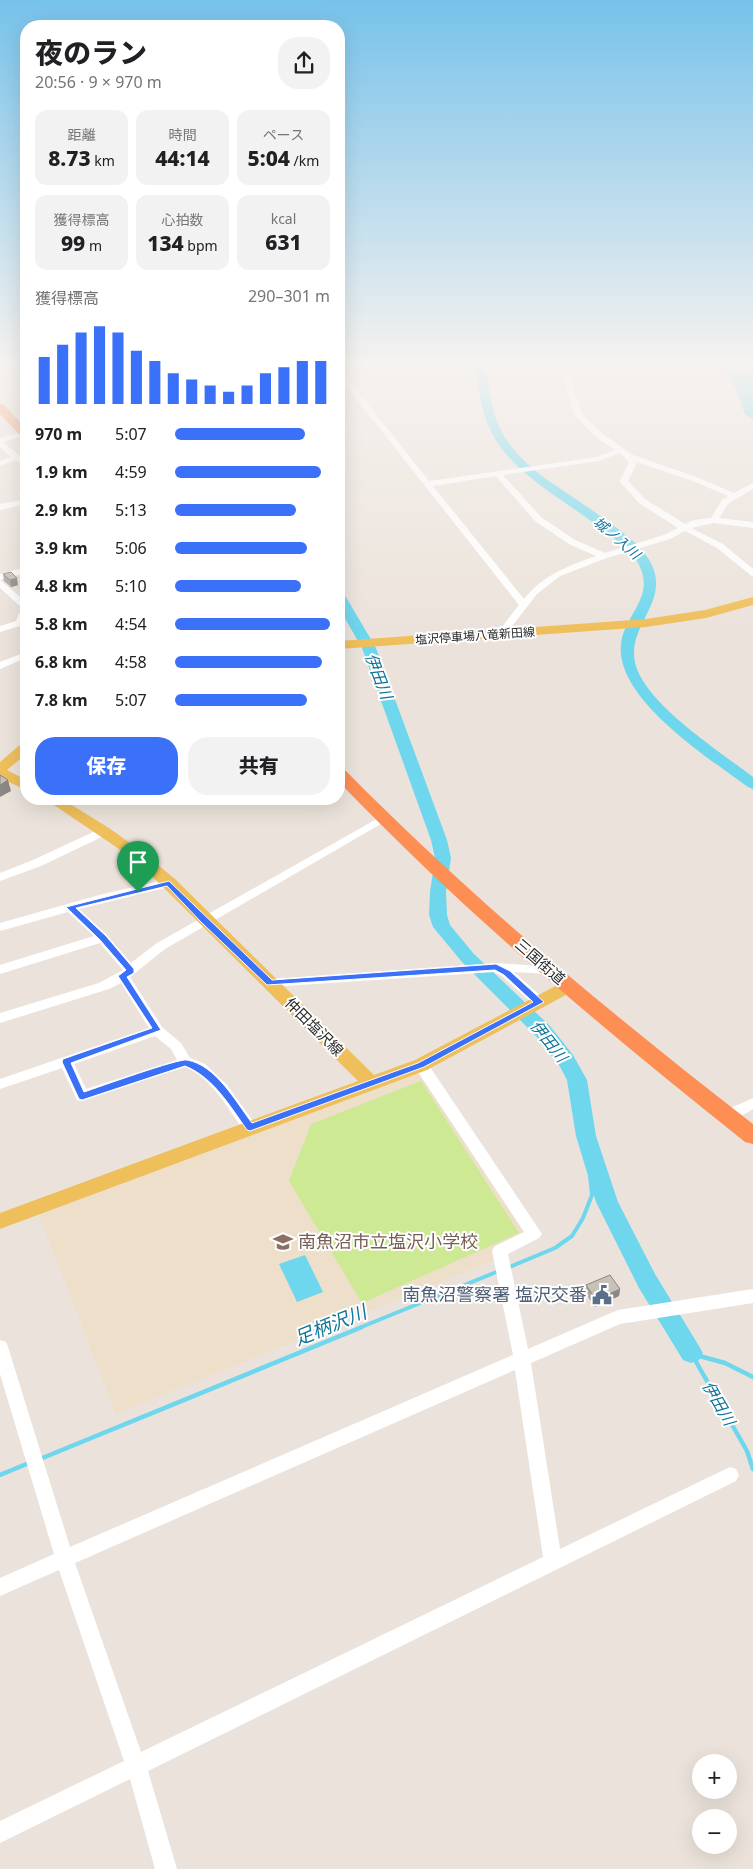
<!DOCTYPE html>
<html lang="ja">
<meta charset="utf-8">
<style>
:root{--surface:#fff;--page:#f2f2f2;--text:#202124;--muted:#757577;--accent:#3b70f8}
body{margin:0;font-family:"Noto Sans","Noto Sans JP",sans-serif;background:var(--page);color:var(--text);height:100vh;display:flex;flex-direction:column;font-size:19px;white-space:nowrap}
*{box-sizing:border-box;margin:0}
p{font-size:16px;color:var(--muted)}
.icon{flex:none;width:28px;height:28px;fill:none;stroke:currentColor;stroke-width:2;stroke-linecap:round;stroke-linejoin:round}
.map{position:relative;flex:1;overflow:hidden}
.sheet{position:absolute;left:20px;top:20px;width:325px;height:785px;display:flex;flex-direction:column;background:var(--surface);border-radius:20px;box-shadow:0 5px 20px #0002}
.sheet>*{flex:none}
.buttons{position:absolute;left:692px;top:1754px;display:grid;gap:10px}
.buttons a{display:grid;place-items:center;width:45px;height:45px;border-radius:50%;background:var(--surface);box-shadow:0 5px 20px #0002;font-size:25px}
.pin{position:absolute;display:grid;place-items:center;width:42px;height:42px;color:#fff;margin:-51px -21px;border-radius:50% 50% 50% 0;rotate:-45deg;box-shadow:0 0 5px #0007}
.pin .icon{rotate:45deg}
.round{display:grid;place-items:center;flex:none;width:52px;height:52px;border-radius:20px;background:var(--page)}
.summary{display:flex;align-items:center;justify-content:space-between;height:85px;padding:0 15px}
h1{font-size:28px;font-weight:800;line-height:38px}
.figures{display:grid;grid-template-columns:repeat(3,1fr);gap:8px;height:85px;padding:5px 15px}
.figures div{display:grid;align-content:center;border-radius:12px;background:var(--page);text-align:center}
.figures b{font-size:21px;font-weight:800}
.figures small{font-size:14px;font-weight:400}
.figures p{font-size:14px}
.chart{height:140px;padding:10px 15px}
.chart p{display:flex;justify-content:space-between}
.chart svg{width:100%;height:90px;margin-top:5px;stroke:var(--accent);stroke-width:6}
.action{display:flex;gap:10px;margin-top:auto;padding:10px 15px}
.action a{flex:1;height:58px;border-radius:20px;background:var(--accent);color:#fff;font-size:20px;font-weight:800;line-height:58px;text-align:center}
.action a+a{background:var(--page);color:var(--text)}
ul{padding:0 15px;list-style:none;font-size:16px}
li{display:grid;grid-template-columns:80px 60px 1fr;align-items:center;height:38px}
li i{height:12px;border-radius:6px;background:var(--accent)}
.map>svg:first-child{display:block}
</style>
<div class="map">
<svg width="753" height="1869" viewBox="0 0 753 1869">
<rect width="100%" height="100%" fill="#ebe3db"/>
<path fill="#eddfca" d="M421,1065L534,1234L500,1258L116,1414L36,1208Z"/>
<path fill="#cde993" d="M421,1081L519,1233L362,1303L289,1181L311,1124Z"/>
<path fill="#6ed7ed" d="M722,366H737L753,374V419L745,414L735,387Z
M305,1255L323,1292L297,1302L279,1264Z"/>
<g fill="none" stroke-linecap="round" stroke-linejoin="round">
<path stroke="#6ed7ed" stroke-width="4" d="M507,1268L555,1248L572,1236L583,1218L592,1195L586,1136
M359,1328L499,1271"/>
<path stroke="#6ed7ed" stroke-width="4.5" d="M691,1353L747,1451L753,1469
M692,1354L725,1363L753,1377
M40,1459L362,1327
M0,1475L29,1463"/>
<path fill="#6ed7ed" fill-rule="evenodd" d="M475,366H485C489,385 490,404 497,422C515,467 566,490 603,518C618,529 638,542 648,558C676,602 621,626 637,669C652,708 719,751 753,777V789L748,787C709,758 608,695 622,638C630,609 656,594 637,561C630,549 607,533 595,524C557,495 505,470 487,422C480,404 478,385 475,366Z
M710,366C721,366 746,372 752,382C753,385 753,390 753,394L749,393L742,383Z
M339,593L346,597L376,648L447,840L451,858L446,892L447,915L450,925L474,954L550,1026L573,1055L587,1080L596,1136L618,1202L655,1274L699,1346L703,1353L699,1360L691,1363L683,1360L639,1288L596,1202L576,1136L567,1080L559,1065L536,1036L462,962L433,927L429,915L430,892L435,858L431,840L362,648L339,608Z"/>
<path fill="#fff" fill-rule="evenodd" d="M559,366H566L583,415L603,434L633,455L699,478L734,493L753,483V489L728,504L719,518L753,522V528L714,523L691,528L723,544L753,569V577L717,548L685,531L670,539L607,558L560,576L537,594L505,635H499L497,633L519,605L339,377V371H342L429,481L597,457L615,450L597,438L575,416ZM620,453L629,462L620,481L621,483L639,503L678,528L664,535L605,553L575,540L541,517L503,475L599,461ZM637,462L693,481L728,496L722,500L711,518L694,520L685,524L645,499L628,481ZM496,476L535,521L569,544L596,556C568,566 543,575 524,599L433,486Z
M26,431V435L3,442L26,461V467L16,460L0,466V461L11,457L0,447V438Z
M23,486H26V506L22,505L0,510V504L21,500L19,495Z
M26,567V573L0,580V574Z
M0,580L26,602V610L23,609L0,588Z
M26,611L23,625L0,632V626L16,621L19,613Z
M26,652V658L0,669V662Z
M382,816L386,817L388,819L386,821L165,949L130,977L162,1027L181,1043L190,1058L205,1064L227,1085L255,1124L257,1128L255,1132L250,1133L245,1132C228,1109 212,1078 185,1067L82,1101L77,1100L62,1068L0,1089V1079L149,1028L121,983L109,989L0,1023V1013L99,983L123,970L100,943L0,974V965L94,936L68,912L0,931V923L103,894L169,879L173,880L175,883L173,886L79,909L107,935L131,963L157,943ZM155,1036L171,1049L177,1060L86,1089L74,1064Z
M104,827L108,828L110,831L108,834L41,866L0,881V873L33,860Z
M496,963L554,967L555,970L549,974L514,972L544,999L546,1002L544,1005H534L502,976L494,972L270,987L264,983L270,979Z
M421,1060L426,1061L542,1234L539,1238L508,1254L528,1349L618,1310L753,1289V1303L620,1324L531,1363L560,1549L730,1467L736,1469L739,1475L736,1481L148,1771L177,1869H155L130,1779L0,1843V1821L124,1761L59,1570L0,1596V1578L54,1554L0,1374V1340L6,1342L8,1347L70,1547L513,1355L492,1251L495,1246L524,1232L416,1069L414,1065L416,1061ZM515,1370L543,1557L141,1752L75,1563Z
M753,1098V1109C744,1114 732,1123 722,1120L720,1116L722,1112Z"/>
<path fill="#efbf5c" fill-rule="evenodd" d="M753,597V605L706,618L646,627L339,649V641L646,619L705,610Z
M26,743V754L7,770L26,780V790L0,778V762L21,744Z
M45,799H62L109,828L141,851L175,879L374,1075L415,1060L563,982H575L577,986L575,990L427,1070L0,1229V1213L358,1081L163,887L131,857Z"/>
<path fill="#fd8e54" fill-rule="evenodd" d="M0,404L4,405L26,428V438L22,437L0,414Z
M339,768L345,770C472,899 610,1013 753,1124V1144L745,1142C603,1029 465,913 339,782Z"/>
</g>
<path fill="#aba6a0" d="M3,574L18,585L11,587L4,581Z
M26,688V708L23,693Z
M586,1285L620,1289L619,1296L595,1307L585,1293Z"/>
<path fill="#8b8782" d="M17,578L18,585L11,587L10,580Z
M8,780L11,791L0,797V785Z
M620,1289L619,1296L595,1307L596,1300Z"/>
<path fill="#c7c1ba" stroke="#8b8782" d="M11,572L17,578L10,580L3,574Z
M26,689V696L23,693Z
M0,775L8,780L0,785Z
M610,1275L620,1289L596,1300L586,1285Z"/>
<linearGradient id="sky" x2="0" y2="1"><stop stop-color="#77c2ea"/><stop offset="0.58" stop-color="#f6f2ef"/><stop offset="1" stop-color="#f6f2ef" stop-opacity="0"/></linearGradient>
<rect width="753" height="628" fill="url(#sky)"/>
<path fill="#3b70f8" stroke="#fff" fill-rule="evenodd" d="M169,881L272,980L496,964L510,971L544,1002L424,1067L250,1131L247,1130C230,1106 213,1077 185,1066L82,1100L79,1099L62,1062L63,1059L152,1028L118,976L126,970L100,940L66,907ZM167,886L201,922L267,985L495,970L504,975L533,1002L418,1063L252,1123C236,1102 216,1065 187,1060C179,1058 99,1087 84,1092L71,1063L161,1030L127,977L134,973V969L106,936L76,908Z"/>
<defs>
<symbol id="school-bare" viewBox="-9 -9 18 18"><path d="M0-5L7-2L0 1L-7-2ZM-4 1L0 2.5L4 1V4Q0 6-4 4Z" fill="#8d6e63" stroke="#fff" stroke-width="2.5" paint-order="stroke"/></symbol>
<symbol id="civic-bare" viewBox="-9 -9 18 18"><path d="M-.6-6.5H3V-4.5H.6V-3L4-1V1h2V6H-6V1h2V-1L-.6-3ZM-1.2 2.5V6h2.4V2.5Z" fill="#5c6f8a" stroke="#fff" stroke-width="2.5" paint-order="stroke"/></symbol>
</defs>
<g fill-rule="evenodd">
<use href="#school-bare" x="269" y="1228" width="28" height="28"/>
<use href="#civic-bare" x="588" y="1281" width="28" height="28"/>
</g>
<g text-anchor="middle" stroke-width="4" stroke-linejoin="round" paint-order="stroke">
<g font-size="12" fill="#292929" stroke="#fff">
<text transform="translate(475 636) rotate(-4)" y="4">塩沢停車場八竜新田線</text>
</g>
<g font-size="14" font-style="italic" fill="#0e7598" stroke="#fff">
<text transform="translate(617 538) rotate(41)" y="5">城ノ入川</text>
</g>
<g font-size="15" fill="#292929" stroke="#fff">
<text transform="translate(540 962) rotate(41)" y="5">三国街道</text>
<text transform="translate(314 1027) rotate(45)" y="5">仲田塩沢線</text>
</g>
<g font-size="16" font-style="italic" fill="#0e7598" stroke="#fff">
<text transform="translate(379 676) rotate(69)" y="6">伊田川</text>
<text transform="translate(549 1041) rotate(51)" y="6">伊田川</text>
<text transform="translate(719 1403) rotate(60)" y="6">伊田川</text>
</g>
<g font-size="18" fill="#785e54" stroke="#fff" text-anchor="start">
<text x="298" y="1248">南魚沼市立塩沢小学校</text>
</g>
<g font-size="18" fill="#4e5e75" stroke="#fff" text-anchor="end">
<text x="587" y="1301">南魚沼警察署 塩沢交番</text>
</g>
<g font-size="19" font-style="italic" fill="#0e7598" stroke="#fff">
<text transform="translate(330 1325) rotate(-22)" y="7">足柄沢川</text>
</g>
</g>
</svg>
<div class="buttons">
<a>+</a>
<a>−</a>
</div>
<div class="pin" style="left:138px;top:892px;background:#1e9e55"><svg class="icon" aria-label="arrive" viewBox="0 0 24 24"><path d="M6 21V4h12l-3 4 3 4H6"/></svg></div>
<section class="sheet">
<div class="summary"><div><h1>夜のラン</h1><p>20:56 · 9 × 970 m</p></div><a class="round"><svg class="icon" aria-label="share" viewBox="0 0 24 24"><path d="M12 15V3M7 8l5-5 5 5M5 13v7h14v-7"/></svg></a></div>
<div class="figures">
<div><p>距離</p><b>8.73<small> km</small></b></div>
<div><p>時間</p><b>44:14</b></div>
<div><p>ペース</p><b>5:04<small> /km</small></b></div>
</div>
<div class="figures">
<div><p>獲得標高</p><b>99<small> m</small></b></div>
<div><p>心拍数</p><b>134<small> bpm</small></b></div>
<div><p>kcal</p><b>631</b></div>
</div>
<div class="chart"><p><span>獲得標高</span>290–301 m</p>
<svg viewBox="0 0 160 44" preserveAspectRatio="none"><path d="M5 44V21M15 44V15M25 44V9M35 44V6M45 44V9M55 44V18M65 44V23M75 44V29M85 44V32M95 44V35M105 44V38M115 44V35M125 44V29M135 44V26M145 44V23M155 44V23"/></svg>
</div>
<ul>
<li><b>970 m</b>5:07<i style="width:84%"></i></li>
<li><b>1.9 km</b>4:59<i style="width:94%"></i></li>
<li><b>2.9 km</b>5:13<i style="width:78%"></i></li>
<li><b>3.9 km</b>5:06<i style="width:85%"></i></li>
<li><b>4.8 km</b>5:10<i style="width:81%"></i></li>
<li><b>5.8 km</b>4:54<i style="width:100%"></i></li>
<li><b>6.8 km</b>4:58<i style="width:95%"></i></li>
<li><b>7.8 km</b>5:07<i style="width:85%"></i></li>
</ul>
<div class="action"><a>保存</a><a>共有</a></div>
</section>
</div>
